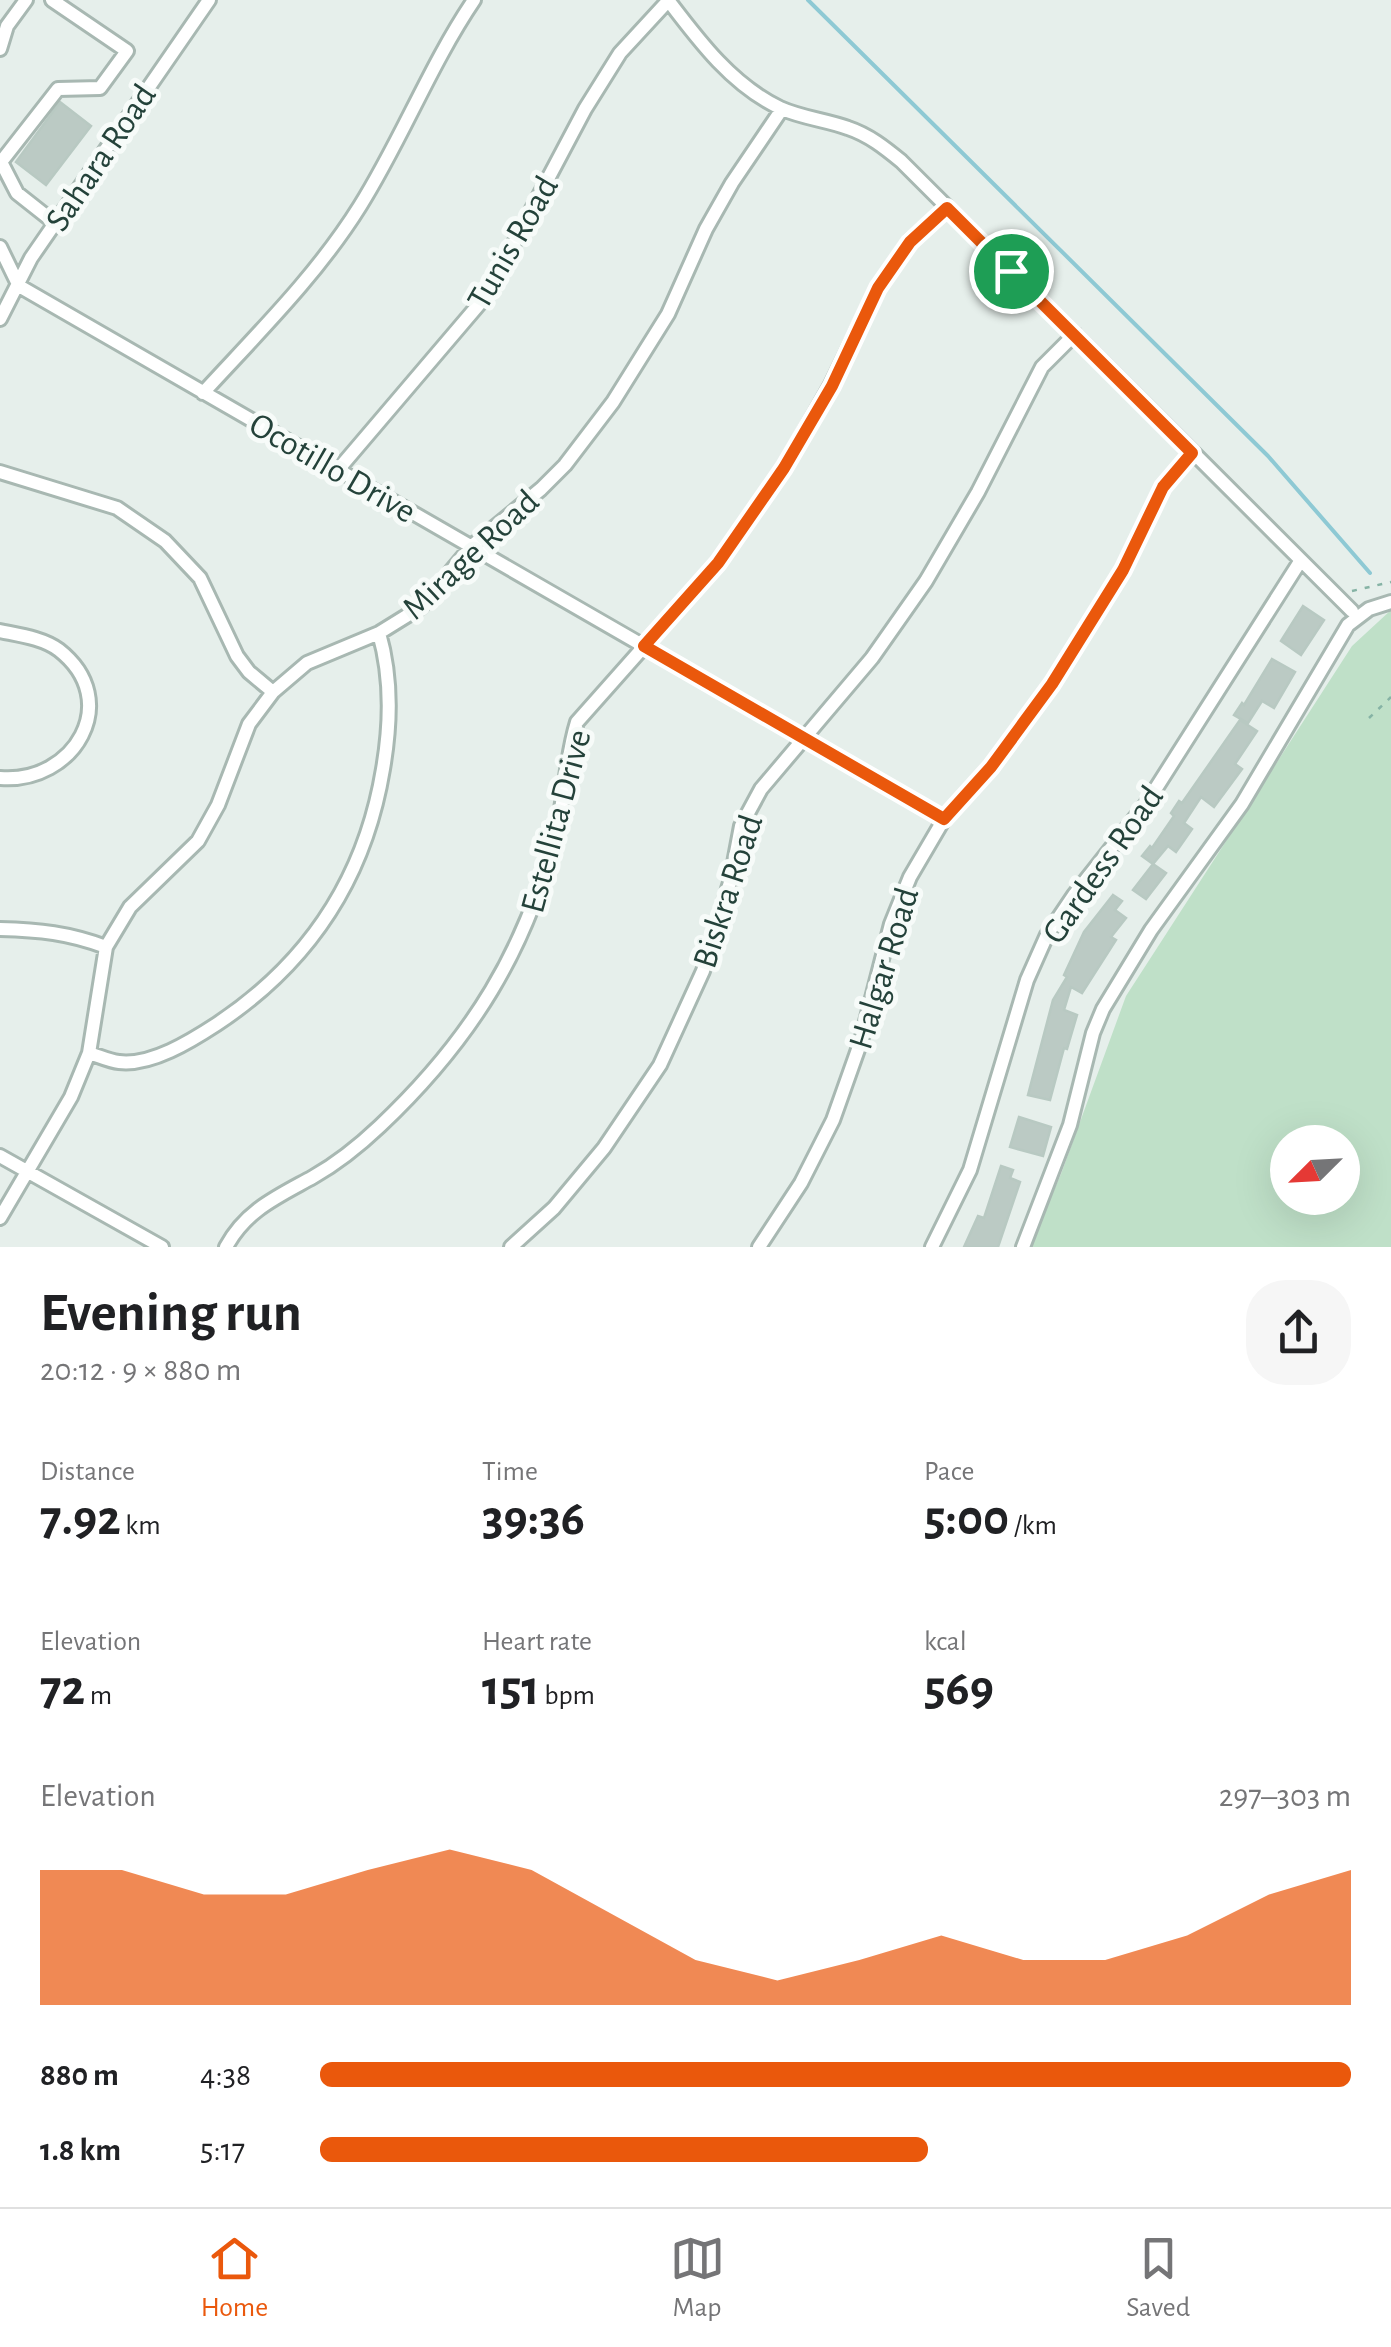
<!DOCTYPE html>
<meta charset="utf-8">
<style>
:root{--surface:#fff;--page:#f6f6f6;--text:#202124;--muted:#757577;--line:#e0e0e0;--accent:#ea580c}
body{margin:0;font-family:"Alegreya Sans",sans-serif;background:var(--page);color:var(--text);height:100vh;display:flex;flex-direction:column;font-size:38px;white-space:nowrap}
*{box-sizing:border-box;margin:0}
p{font-size:32px;color:var(--muted)}
.icon{flex:none;width:55px;height:55px;fill:none;stroke:currentColor;stroke-width:2;stroke-linecap:round;stroke-linejoin:round}
.map{position:relative;height:1247px;overflow:hidden}
.sheet{display:flex;flex-direction:column;background:var(--surface);flex:1}
.sheet>*{flex:none}
.needle{width:65px;rotate:246deg}
.buttons{position:absolute;left:1270px;top:1125px;display:grid;gap:20px}
.buttons a{display:grid;place-items:center;width:90px;height:90px;border-radius:50%;background:var(--surface);box-shadow:0 10px 40px #0002;font-size:50px}
.pin{position:absolute;display:grid;place-items:center;width:85px;height:85px;color:#fff;margin:-42px;border:5px solid #fff;border-radius:50%;box-shadow:0 2px 10px #0007}
.round{display:grid;place-items:center;flex:none;width:105px;height:105px;border-radius:40px;background:var(--page)}
.overview{display:flex;align-items:center;justify-content:space-between;height:170px;padding:0 40px}
h1{font-size:55px;font-weight:700;line-height:75px}
.figures{display:grid;grid-template-columns:repeat(3,1fr);gap:15px;height:170px;padding:10px 40px}
.figures div{display:grid;align-content:center}
.figures b{font-size:50px;font-weight:700}
.figures small{font-size:28px;font-weight:400}
.figures p{font-size:28px}
.chart{height:280px;padding:20px 40px}
.chart p{display:flex;justify-content:space-between}
.chart svg{width:100%;height:180px;margin-top:10px;fill:var(--accent);opacity:.7}
ul{padding:0 40px;list-style:none;font-size:32px}
li{display:grid;grid-template-columns:160px 120px 1fr;align-items:center;height:75px}
li i{height:25px;border-radius:12px;background:var(--accent)}
.tab-bar{display:flex;justify-content:space-around;align-items:center;height:140px;border-top:2px solid var(--line);background:var(--surface);font-size:28px;color:var(--muted)}
.tab-bar a{display:grid;justify-items:center;gap:5px}
.tab-bar .current{color:var(--accent)}
.map>svg:first-child{display:block}
</style>
<div class="map">
<svg width="1391" height="1247" viewBox="0 0 1391 1247">
<rect width="100%" height="100%" fill="#e6efeb"/>
<path fill="#bfe0c8" fill-rule="evenodd" d="M1391,610V1247H1029L1061,1174L1126,996L1352,646ZM1288,1142H1342V1198H1288Z"/>
<g fill="none" stroke-linecap="round" stroke-linejoin="round">
<path stroke="#8ec9d4" stroke-width="4" d="M808,0L1268,456L1370,573"/>
</g>
<path fill="#bbcac4" stroke="#b8c9c2" stroke-width="2.5" d="M60,102L91,126L46,185L16,162Z
M1303,606L1324,620L1301,655L1281,641Z
M1272,659L1295,672L1274,708L1262,701L1248,723L1234,715L1242,703L1244,705Z
M1240,720L1257,731L1235,764L1242,769L1214,807L1201,797L1184,823L1192,829L1176,852L1168,846L1153,864L1166,873L1146,899L1133,890L1153,864L1142,856L1150,846L1152,848L1174,816L1171,813L1179,801L1182,803Z
M1113,895L1122,901L1115,910L1126,918L1111,937L1116,940L1082,993L1071,987L1064,1010L1077,1015L1067,1049L1064,1048L1050,1100L1028,1095L1053,1000L1067,977L1064,975L1084,932Z
M1019,1117L1051,1127L1043,1156L1010,1147Z
M1001,1166L1013,1170L1010,1178L1020,1182L998,1247H964L978,1216L984,1218Z"/>
<g fill="none" stroke-linecap="round" stroke-linejoin="round">
<defs>
<path id="minor" d="M668,0C699,41 732,85 780,108C802,118 826,120 848,128C869,135 885,148 901,161L1352,611
M0,49L7,26L26,0
M0,160L17,193L55,223
M1,162L58,89L100,88L127,51L52,0
M0,247L19,286L944,819
M0,319L31,258L209,0
M203,393C258,333 317,275 360,206C402,139 430,65 474,0
M337,471L486,296L585,109L620,53L668,1
M0,472L117,508L165,541L200,578L237,656L249,672L273,692
M0,631C19,635 43,638 59,650C124,701 74,784 0,778
M0,929C39,930 69,933 106,947
M89,1053C99,1056 109,1061 119,1062C151,1066 191,1041 217,1024C309,963 365,878 383,769C391,723 392,678 379,633
M0,1156L162,1247
M0,1218L71,1097L89,1053L106,947L130,907L198,841L218,805L249,724L273,692L307,663L379,633L421,607L472,546L541,489L565,465L613,402L668,314L706,229L732,183L782,109
M226,1247C246,1210 277,1197 313,1177C336,1164 361,1144 380,1126C471,1040 527,950 557,828C566,792 566,757 577,722L718,563L784,468L831,385L878,288L910,241L947,208
M511,1247L554,1208L604,1148L660,1065L703,971L731,879L741,826L761,789L872,658L926,581L978,492L1042,367L1075,334
M759,1247L801,1183L833,1120L861,1041L891,924L910,877L944,819L991,767L1052,684L1123,570L1163,487L1193,453
M932,1247L970,1170L1027,980L1047,935L1074,895L1146,804L1301,560
M1023,1247L1070,1125L1093,1033L1103,1009L1151,930L1242,804L1348,625L1369,609L1391,602"/>
</defs>
<use href="#minor" stroke="#a8b8b2" stroke-width="18"/>
<path stroke="#86b3a5" stroke-width="2.5" stroke-dasharray="5 8" stroke-linecap="butt" d="M1352,591L1391,582
M1369,718L1391,697"/>
<use href="#minor" stroke="#fff" stroke-width="12"/>
</g>
<g fill="none" stroke-linecap="round" stroke-linejoin="round">
<defs>
<path id="route" d="M947,208L1192,453L1163,487L1123,570L1052,684L991,767L944,819L644,646L718,563L784,468L832,386L878,288L910,242Z"/>
</defs>
<use href="#route" stroke="#fff" stroke-width="20"/>
<use href="#route" stroke="#ea580c" stroke-width="12"/>
</g>
<g text-anchor="middle" stroke-width="10" stroke-linejoin="round" paint-order="stroke">
<g font-size="35" fill="#24423a" stroke="#f7fbf9">
<text transform="translate(100 157) rotate(-56)" y="12">Sahara Road</text>
<text transform="translate(512 242) rotate(-60)" y="12">Tunis Road</text>
<text transform="translate(333 467) rotate(30)" y="12">Ocotillo Drive</text>
<text transform="translate(470 554) rotate(-43)" y="12">Mirage Road</text>
<text transform="translate(555 821) rotate(-75)" y="12">Estellita Drive</text>
<text transform="translate(1102 864) rotate(-55)" y="12">Gardess Road</text>
<text transform="translate(727 891) rotate(-72)" y="12">Biskra Road</text>
<text transform="translate(883 968) rotate(-73)" y="12">Halgar Road</text>
</g>
</g>
</svg>
<div class="buttons">
<a><svg class="needle" viewBox="-14 -14 28 28"><path d="M0-13l5 13h-10z" fill="#e53935"/><path d="M0 13l5-13h-10z" fill="#757577"/></svg></a>
</div>
<div class="pin" style="left:1011px;top:271px;background:#1e9e55"><svg class="icon" aria-label="arrive" viewBox="0 0 24 24"><path d="M6 21V4h12l-3 4 3 4H6"/></svg></div>
</div>
<section class="sheet">
<div class="overview"><div><h1>Evening run</h1><p>20:12 · 9 × 880 m</p></div><a class="round"><svg class="icon" aria-label="share" viewBox="0 0 24 24"><path d="M12 15V3M7 8l5-5 5 5M5 13v7h14v-7"/></svg></a></div>
<div class="figures">
<div><p>Distance</p><b>7.92<small> km</small></b></div>
<div><p>Time</p><b>39:36</b></div>
<div><p>Pace</p><b>5:00<small> /km</small></b></div>
</div>
<div class="figures">
<div><p>Elevation</p><b>72<small> m</small></b></div>
<div><p>Heart rate</p><b>151<small> bpm</small></b></div>
<div><p>kcal</p><b>569</b></div>
</div>
<div class="chart"><p><span>Elevation</span>297–303 m</p>
<svg viewBox="0 0 160 44" preserveAspectRatio="none"><path d="M0 44V11L10 11L20 17L30 17L40 11L50 6L60 11L70 22L80 33L90 38L100 33L110 27L120 33L130 33L140 27L150 17L160 11V44z"/></svg>
</div>
<ul>
<li><b>880 m</b>4:38<i style="width:100%"></i></li>
<li><b>1.8 km</b>5:17<i style="width:59%"></i></li>
</ul>
</section>
<nav class="tab-bar">
<a class="current"><svg class="icon" aria-label="home" viewBox="0 0 24 24"><path d="M3 11l9-7 9 7M6 9v11h12V9"/></svg>Home</a>
<a><svg class="icon" aria-label="map" viewBox="0 0 24 24"><path d="M3 6l6-2 6 2 6-2v14l-6 2-6-2-6 2zM9 4v14M15 6v14"/></svg>Map</a>
<a><svg class="icon" aria-label="saved" viewBox="0 0 24 24"><path d="M7 4h10v16l-5-4-5 4z"/></svg>Saved</a>
</nav>
